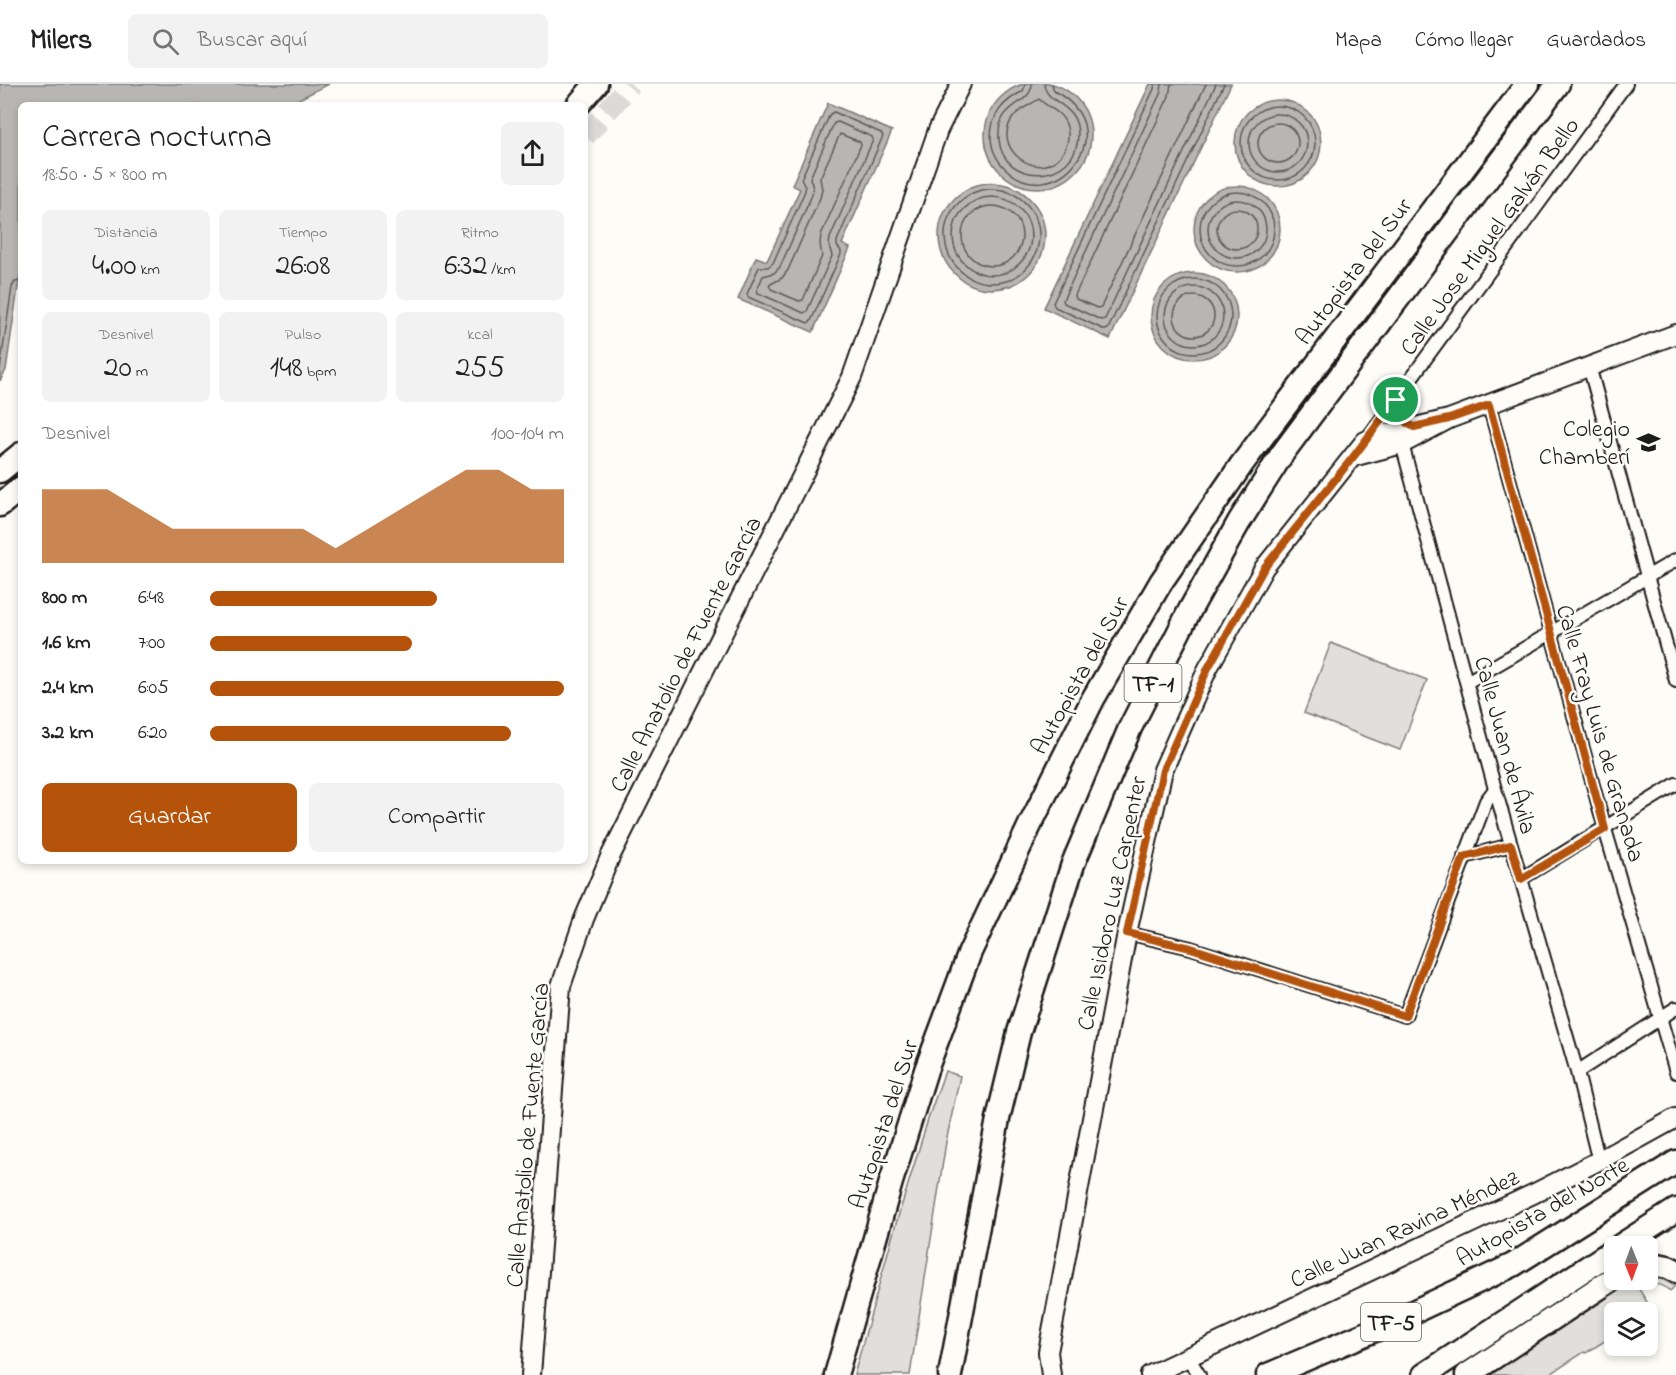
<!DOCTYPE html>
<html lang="es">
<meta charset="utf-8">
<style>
:root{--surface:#fff;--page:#f2f2f2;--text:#222;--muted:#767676;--line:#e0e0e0;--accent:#b45309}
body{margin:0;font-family:"Indie Flower",sans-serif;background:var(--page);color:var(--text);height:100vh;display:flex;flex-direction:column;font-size:22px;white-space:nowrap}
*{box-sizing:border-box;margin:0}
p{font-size:20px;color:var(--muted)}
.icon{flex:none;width:33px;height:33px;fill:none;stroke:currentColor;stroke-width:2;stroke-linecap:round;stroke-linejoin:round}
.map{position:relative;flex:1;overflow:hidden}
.details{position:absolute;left:18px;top:18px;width:570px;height:762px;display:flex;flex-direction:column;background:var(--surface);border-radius:9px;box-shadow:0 3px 9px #0003}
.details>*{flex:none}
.needle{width:39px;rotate:179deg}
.buttons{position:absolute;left:1604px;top:1152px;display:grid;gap:12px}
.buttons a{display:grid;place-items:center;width:54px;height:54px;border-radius:9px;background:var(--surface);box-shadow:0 3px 9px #0003;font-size:30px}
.pin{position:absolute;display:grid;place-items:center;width:51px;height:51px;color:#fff;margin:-26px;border:3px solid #fff;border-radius:50%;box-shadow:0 2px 6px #0007}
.round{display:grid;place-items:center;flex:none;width:63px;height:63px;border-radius:9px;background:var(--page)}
.summary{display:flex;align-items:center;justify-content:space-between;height:102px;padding:0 24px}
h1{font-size:33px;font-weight:600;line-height:45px}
.stats{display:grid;grid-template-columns:repeat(3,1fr);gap:9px;height:102px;padding:6px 24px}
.stats div{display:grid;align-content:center;border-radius:9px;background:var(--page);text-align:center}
.stats b{font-size:30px;font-weight:600}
.stats small{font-size:16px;font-weight:400}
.stats p{font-size:16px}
.chart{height:168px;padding:12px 24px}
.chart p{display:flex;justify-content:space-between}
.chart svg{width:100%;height:108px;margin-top:6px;fill:var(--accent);opacity:.7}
.primary-button{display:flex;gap:12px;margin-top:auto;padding:12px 24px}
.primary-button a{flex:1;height:69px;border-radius:9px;background:var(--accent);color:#fff;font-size:24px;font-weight:600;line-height:69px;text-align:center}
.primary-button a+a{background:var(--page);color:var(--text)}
ul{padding:0 24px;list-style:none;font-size:20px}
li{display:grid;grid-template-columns:96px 72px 1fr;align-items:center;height:45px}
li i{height:15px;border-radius:8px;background:var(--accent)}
header{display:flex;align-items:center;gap:36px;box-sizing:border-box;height:84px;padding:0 30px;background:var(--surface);border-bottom:2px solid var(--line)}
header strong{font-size:28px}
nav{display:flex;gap:33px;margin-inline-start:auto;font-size:21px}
.search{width:420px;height:54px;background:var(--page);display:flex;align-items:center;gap:15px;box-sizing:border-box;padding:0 21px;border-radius:9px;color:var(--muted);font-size:22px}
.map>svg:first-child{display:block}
</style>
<header>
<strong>Milers</strong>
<div class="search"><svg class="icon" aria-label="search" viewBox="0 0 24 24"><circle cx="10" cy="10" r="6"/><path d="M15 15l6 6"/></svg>Buscar aquí</div>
<nav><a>Mapa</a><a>Cómo llegar</a><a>Guardados</a></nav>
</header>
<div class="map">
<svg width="1676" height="1291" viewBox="0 0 1676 1291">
<rect width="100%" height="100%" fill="#fdfcf7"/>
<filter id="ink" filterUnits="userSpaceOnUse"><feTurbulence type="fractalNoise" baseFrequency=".0167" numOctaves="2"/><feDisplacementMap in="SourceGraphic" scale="12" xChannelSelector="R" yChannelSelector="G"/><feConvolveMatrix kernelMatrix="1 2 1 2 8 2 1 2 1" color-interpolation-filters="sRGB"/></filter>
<g filter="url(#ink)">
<path fill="#e0dfdb" stroke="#7e7e7c" stroke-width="1.5" d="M1331,559L1427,596L1400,666L1304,629Z
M945,987L960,992L946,1058L910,1291H854L895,1143L930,1029Z
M1652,1193L1664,1196L1675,1202L1670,1207C1660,1198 1649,1198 1637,1202L1652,1226L1647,1229L1614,1228V1251L1586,1269L1584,1268L1549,1291H1488L1621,1203L1635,1196H1647V1194Z"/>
<path fill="#b7b6b2" stroke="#797876" stroke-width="1.5" d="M985 51a53 53 0 1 1 106 0a53 53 0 1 1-106 0Z
M0,0H329L287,21H21V183L6,286L0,297Z
M1150,0H1231L1110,255L1044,224Z
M1235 59a43 43 0 1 1 86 0a43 43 0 1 1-86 0Z
M828,19L892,47L842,160L850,164L813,248L738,215L756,173L767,177L800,105L792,101Z
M939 152a53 53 0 1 1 106 0a53 53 0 1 1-106 0Z
M1194 145a43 43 0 1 1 86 0a43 43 0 1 1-86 0Z
M1151 232a43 43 0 1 1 86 0a43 43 0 1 1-86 0Z"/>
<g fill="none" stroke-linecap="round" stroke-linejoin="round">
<path stroke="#5a5a58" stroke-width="1.5" d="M1025,0L1023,7C1004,17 991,30 991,53C991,65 997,77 1006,85C1054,131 1128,47 1054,7L1052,0
M1032,0C1031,22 996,18 999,55C1002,103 1078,101 1078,51C1078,18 1046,21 1044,0
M1155,0L1154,5L1053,219L1055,223L1105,246L1108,245L1224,0
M1162,0L1161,8L1063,216L1064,219L1101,236L1105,235L1216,0
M1171,0L1169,12L1075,211L1076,215L1097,224L1101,223L1206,0
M1039,15C1045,21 1052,24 1058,29C1069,38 1071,54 1064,67C1042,104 985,63 1016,30C1021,25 1033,19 1039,15Z
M1241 59a37 37 0 1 1 74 0a37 37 0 1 1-74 0Z
M834,28L881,49L883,52L837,157V162L841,167V170L811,237L808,239L748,213L747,210L759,183H768L773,179L805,107V103L801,95L830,30Z
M1249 59a29 29 0 1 1 58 0a29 29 0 1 1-58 0Z
M838,38L872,53L873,56L830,154L829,161L832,172L807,227L804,229L758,209L757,206L763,192L774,189L780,183L812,111L813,104L810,94L834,39Z
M1258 59a20 20 0 1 1 40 0a20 20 0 1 1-40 0Z
M840,50L860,58L861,61L821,151L820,160L822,172L803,216L799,217L771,205L769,201L782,194L788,186L820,114L822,105L820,94Z
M945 152a47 47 0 1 1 94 0a47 47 0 1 1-94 0Z
M1200 145a37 37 0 1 1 74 0a37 37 0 1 1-74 0Z
M953 152a39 39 0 1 1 78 0a39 39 0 1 1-78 0Z
M1208 145a29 29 0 1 1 58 0a29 29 0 1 1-58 0Z
M962 152a30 30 0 1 1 60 0a30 30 0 1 1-60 0Z
M1217 145a20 20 0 1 1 40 0a20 20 0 1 1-40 0Z
M1157 232a37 37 0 1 1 74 0a37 37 0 1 1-74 0Z
M1165 232a29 29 0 1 1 58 0a29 29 0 1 1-58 0Z
M1174 232a20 20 0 1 1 40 0a20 20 0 1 1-40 0Z
M0,285L12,203L15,198L21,197"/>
<path stroke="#dbdad6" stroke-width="22" stroke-dasharray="22 11" stroke-linecap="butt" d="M585,52L631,0"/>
<defs>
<path id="street" d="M1589,282L1676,597
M1396,316L1407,339L1414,343
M1489,321L1605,745L1676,988
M1366,356L1626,0
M1402,360L1495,705L1577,988L1596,1066L1600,1076
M1467,598L1676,476
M1464,773L1511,761
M1521,795L1676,700
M1127,849L1191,864L1405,932L1486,717L1495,705
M1577,988L1676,924
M1188,1273L1199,1291"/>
<path id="secondary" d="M1356,372L1402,360L1449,335L1676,250
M531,1291L561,902L584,835L610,773L852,293L938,46L961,0
M1051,1291L1048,1268L1127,849L1163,686L1208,584L1264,484L1365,357L1382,351L1449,335
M1150,1291L1535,1109L1600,1076L1676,1034"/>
<path id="highway" d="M578,21L596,0
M0,387L21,370
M0,421L21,404
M1620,1162L1676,1126
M1647,1179L1668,1183L1676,1187
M836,1291L891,1098L926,986L970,868L1030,741L1093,615L1161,498L1242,380L1527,0
M950,1291L998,1035L1019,948L1073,780L1130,644L1191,524L1239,438L1282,370L1558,0
M1268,1291L1377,1245L1513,1181L1676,1078
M1424,1291L1614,1166
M1467,1291L1614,1194"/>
</defs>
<use href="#street" stroke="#1c1c1c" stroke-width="16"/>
<use href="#secondary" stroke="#1c1c1c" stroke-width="22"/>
<use href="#highway" stroke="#1c1c1c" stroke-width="27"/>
<use href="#street" stroke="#fdfcf7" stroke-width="12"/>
<use href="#secondary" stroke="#fdfcf7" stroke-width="18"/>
<use href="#highway" stroke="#fdfcf7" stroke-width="22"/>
</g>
</g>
<g fill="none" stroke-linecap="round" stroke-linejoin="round" filter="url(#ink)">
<defs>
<path id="route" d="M1396,316L1407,339L1414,343L1449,335L1489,321L1605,745L1521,795L1511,761L1464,773L1405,932L1191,864L1127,849L1163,686L1208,584L1264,484L1354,372Z"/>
</defs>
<use href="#route" stroke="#fff" stroke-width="12"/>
<use href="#route" stroke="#b45309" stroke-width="8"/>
</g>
<defs>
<symbol id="school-bare" viewBox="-9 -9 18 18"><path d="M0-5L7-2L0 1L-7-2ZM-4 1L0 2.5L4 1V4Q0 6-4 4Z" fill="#1c1c1c" stroke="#fdfcf7" stroke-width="2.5" paint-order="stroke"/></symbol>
</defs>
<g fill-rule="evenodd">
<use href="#school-bare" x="1632" y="342" width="33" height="33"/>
</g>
<g text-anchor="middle" stroke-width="5" stroke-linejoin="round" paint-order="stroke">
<g fill="#fdfcf7" stroke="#605f5e" stroke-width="1.5">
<rect x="1124.5" y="580" width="57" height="38" rx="4.5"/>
<rect x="1361" y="1219" width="60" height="38" rx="4.5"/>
</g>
<g font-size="22" font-weight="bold" fill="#1c1c1c">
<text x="1153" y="607">TF-1</text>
<text x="1391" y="1246">TF-5</text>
</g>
<g font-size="24" fill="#1c1c1c" stroke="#fdfcf7">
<text transform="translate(1489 152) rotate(-54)" y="8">Calle Jose Miguel Galván Bello</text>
<text transform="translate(1353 187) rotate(-53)" y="8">Autopista del Sur</text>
<text transform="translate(685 570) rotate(-63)" y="8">Calle Anatolio de Fuente García</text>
<text transform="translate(1079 591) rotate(-61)" y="8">Autopista del Sur</text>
<text transform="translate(1601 649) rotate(74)" y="8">Calle Fray Luis de Granada</text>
<text transform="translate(1506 661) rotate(75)" y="8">Calle Juan de Ávila</text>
<text transform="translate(1111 819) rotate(-78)" y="8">Calle Isidoro Luz Carpenter</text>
<text transform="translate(883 1040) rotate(-72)" y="8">Autopista del Sur</text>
<text transform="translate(527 1051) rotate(-85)" y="8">Calle Anatolio de Fuente García</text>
<text transform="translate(1542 1127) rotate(-30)" y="8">Autopista del Norte</text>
<text transform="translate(1404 1144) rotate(-25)" y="8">Calle Juan Ravina Méndez</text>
</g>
<g font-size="24" fill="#1c1c1c" stroke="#fdfcf7" text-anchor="end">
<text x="1630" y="352">Colegio<tspan x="1630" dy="28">Chamberí</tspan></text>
</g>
</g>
</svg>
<div class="buttons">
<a><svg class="needle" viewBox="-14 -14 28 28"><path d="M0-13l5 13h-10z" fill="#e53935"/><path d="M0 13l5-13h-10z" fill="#767676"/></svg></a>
<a><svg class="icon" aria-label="layers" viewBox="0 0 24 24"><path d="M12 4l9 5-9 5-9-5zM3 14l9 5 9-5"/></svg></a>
</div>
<div class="pin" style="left:1396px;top:316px;background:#1e9e55"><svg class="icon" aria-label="arrive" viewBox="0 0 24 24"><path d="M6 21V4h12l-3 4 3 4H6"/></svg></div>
<section class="details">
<div class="summary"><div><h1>Carrera nocturna</h1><p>18:50 · 5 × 800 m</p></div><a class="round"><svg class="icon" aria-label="share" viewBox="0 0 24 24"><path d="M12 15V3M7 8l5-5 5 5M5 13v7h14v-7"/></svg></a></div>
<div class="stats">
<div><p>Distancia</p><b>4.00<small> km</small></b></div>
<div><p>Tiempo</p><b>26:08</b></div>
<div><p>Ritmo</p><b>6:32<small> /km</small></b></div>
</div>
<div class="stats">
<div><p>Desnivel</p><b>20<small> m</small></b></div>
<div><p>Pulso</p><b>148<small> bpm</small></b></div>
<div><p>kcal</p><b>255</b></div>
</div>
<div class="chart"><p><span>Desnivel</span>100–104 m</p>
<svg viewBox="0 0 160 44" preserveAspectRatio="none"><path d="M0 44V14L10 14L20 14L30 22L40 30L50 30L60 30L70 30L80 30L90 38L100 30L110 22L120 14L130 6L140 6L150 14L160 14V44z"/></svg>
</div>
<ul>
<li><b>800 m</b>6:48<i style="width:64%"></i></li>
<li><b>1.6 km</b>7:00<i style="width:57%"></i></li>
<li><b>2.4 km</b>6:05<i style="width:100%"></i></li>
<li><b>3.2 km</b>6:20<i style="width:85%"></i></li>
</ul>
<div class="primary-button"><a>Guardar</a><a>Compartir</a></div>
</section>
</div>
